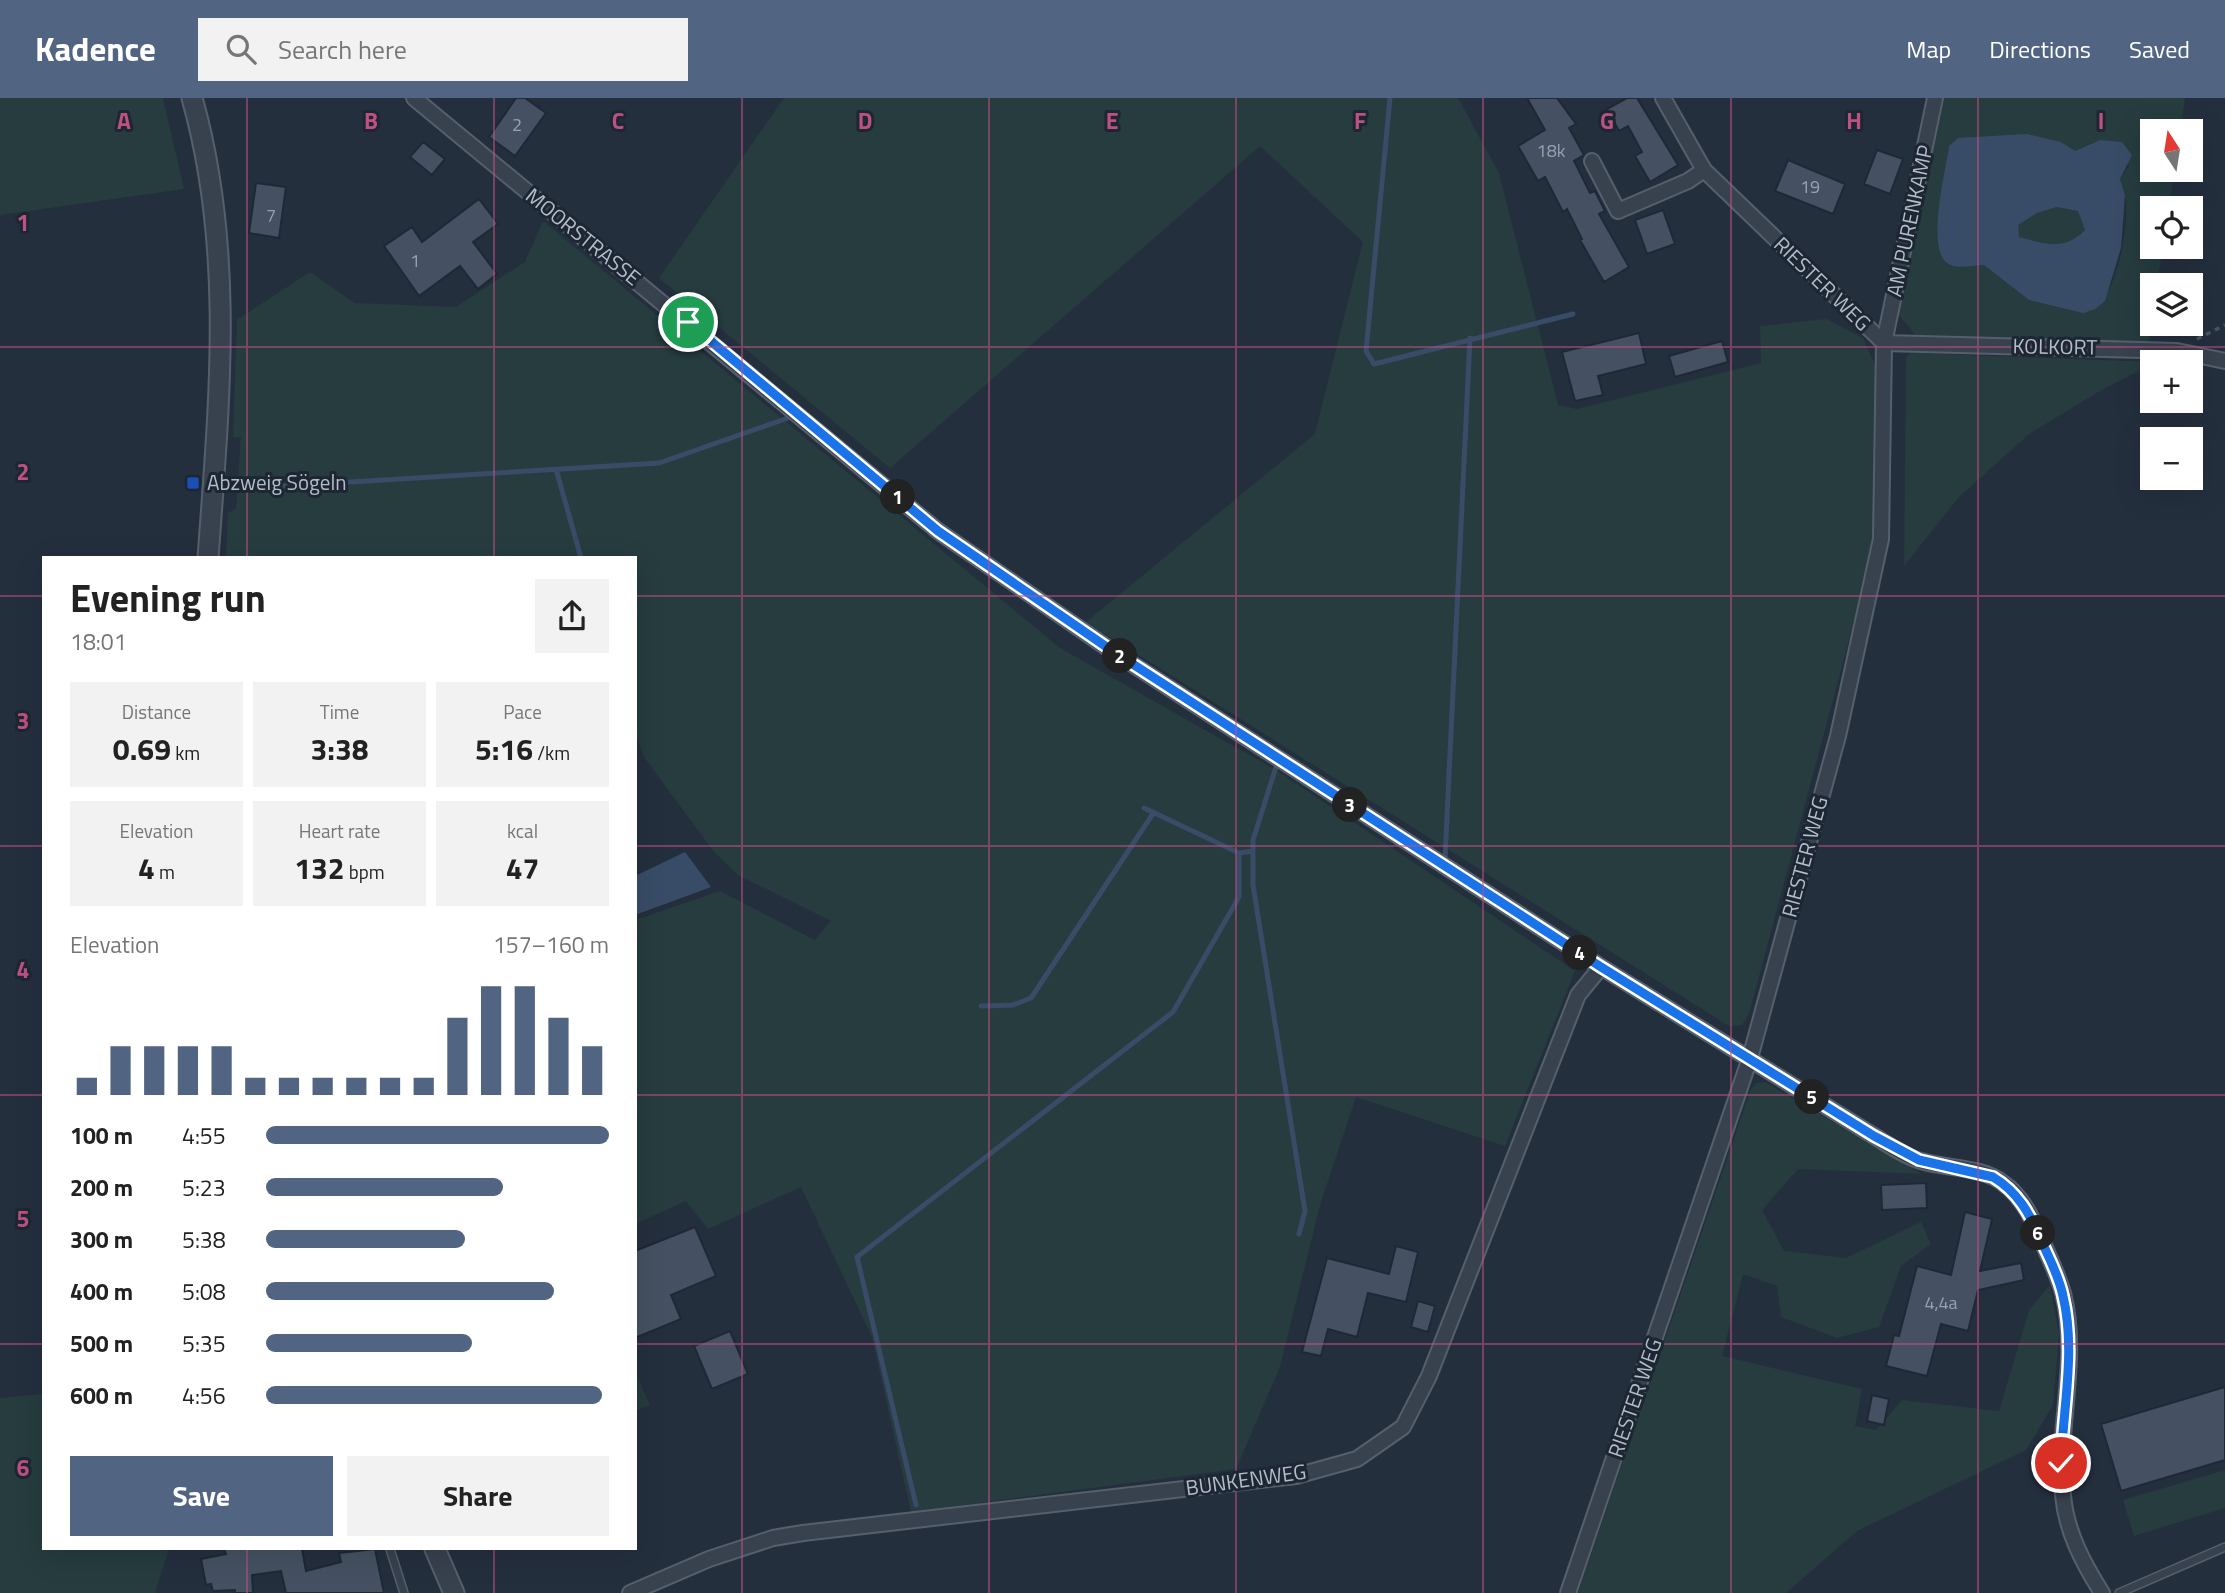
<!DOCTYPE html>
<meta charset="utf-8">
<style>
:root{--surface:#fff;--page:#f2f2f2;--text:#222;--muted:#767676;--accent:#516482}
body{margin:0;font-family:"Titillium Web",sans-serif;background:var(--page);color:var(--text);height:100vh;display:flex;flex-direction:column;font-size:26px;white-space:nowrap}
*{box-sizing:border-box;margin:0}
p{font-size:23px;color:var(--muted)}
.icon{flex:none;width:38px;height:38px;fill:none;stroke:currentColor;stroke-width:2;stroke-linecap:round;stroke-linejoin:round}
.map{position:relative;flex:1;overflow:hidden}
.side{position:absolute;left:42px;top:458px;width:595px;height:994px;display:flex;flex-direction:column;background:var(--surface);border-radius:0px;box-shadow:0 7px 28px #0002}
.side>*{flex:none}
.needle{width:46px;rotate:348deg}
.controls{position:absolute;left:2140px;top:21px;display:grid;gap:14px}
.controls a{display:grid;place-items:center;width:63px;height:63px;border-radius:0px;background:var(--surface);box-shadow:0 7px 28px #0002;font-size:35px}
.pin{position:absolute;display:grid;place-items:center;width:60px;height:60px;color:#fff;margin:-30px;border:4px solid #fff;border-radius:50%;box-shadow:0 2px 7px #0007}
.km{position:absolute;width:35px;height:35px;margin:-18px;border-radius:50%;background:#222;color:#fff;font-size:19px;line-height:35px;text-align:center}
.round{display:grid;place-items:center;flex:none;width:74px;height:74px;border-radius:0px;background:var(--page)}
.head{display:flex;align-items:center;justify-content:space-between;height:119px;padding:0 28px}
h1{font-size:38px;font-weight:700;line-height:52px}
.figures{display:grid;grid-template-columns:repeat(3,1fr);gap:10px;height:119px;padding:7px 28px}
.figures div{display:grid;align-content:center;border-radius:0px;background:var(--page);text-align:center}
.figures b{font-size:30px;font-weight:700}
.figures small{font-size:19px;font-weight:400}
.figures p{font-size:19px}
.chart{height:196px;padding:14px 28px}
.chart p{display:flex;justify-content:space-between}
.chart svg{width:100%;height:126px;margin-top:7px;stroke:var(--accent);stroke-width:6}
.button{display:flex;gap:14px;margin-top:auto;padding:14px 28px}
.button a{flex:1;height:80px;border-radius:0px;background:var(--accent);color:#fff;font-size:28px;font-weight:700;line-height:80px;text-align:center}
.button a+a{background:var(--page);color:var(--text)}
ul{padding:0 28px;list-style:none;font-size:23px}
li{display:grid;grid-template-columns:112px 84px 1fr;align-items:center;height:52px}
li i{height:18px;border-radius:9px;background:var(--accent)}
header{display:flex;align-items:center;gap:42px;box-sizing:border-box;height:98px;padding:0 35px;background:var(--accent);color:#fff}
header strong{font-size:33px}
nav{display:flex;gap:38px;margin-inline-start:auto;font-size:24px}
.search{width:490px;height:63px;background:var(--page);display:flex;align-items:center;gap:18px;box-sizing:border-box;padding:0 24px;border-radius:0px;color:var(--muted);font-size:26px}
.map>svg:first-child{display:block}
</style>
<header>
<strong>Kadence</strong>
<div class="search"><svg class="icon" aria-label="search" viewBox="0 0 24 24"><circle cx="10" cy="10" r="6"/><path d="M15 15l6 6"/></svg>Search here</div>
<nav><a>Map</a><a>Directions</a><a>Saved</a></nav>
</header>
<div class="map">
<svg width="2225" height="1495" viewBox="0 0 2225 1495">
<rect width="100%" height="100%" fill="#242f3e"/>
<path fill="#263c3f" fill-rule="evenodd" d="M0,0H163L184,91L0,117Z
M784,0H1458L1499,75L1558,307L1577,311L1761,265L1760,228L1826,221L1863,240L1875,267V445L1749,916L1742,927L1729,928L1086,524L1315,336L1363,144L1260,48L890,370L659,180Z
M1942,0H2185L2180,33H2152V72H2174L2169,110H2152V149H2163L2157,187H2152L2149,245L1917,239L1897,215ZM1958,40L2075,53L2094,44L2129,68L2120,81C2121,88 2124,91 2125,97C2131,124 2117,195 2095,211L2029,202L1938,127L1949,48Z
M2057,109L2078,113L2085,132C2065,153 2045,146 2018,139V127L2037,115Z
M543,123L1060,550L1276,672L1575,873L1505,1048L1356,999L1320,1107L1280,1269L1236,1371L911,1414L872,1239L801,1089L708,1131L686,1103L635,1126V822L720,793L815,842L831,823L738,777L714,754L644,659L635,634V460H226L228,415L236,410L241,339L233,340L237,222L310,174L355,205L456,209L525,164Z
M1911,255L2157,264L2103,291L2029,336L1959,399L1904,468L1906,259Z
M1765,984L1922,1076L1798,1071L1762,1112L1784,1153L1846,1160L1921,1124L1931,1146L1901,1168L1879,1229L1837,1240L1781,1219L1777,1188L1743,1176L1722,1258L1862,1291L1855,1328L1876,1332L1902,1302L1999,1313L2029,1212L2050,1187L2059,1236L2053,1307L2026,1352L1857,1433L1786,1495H1578L1751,991L1756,985Z
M635,1273L650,1307L635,1313Z
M44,1296V1451H169L155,1495H0V1300Z
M2225,1372V1410L2134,1438L2123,1402Z"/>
<path fill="#394c67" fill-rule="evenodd" d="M2027,36L2061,44L2075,53L2100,42L2122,44L2132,57L2120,81L2125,97L2121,150L2105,203L2095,211L2083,215L2029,202L1984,167C1973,167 1956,172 1947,165C1926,149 1946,72 1949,48L1958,40ZM2057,109L2078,113L2085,132C2065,153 2045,146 2019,139L2018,127L2037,115Z
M685,754L711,789L635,817V778Z"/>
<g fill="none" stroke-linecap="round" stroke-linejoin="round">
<path stroke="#394c67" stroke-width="5" d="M1390,0L1366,253L1374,266L1573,216
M556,371L581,460
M269,389L659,365L788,320
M1276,669L1253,742V787L1305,1113L1299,1136
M1144,710L1239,755
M1445,760L1470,240
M981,908L1013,907L1031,900L1154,714
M916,1407L857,1159L1173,914L1239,799V755L1253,753"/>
</g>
<path fill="#455162" stroke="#1f2835" stroke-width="2" d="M516,0H525L546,15L515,58L489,39Z
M1527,0H1557L1576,26L1569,30L1584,57L1574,63L1590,95L1595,93L1605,113L1599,116L1629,169L1604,184L1580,142L1582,141L1567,111L1563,114L1545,79L1538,83L1518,48L1545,32Z
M1627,0H1637L1678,67L1650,84L1635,58L1642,54L1628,28L1619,33L1607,11Z
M423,44L445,61L432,77L410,59Z
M1877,52L1903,61L1890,96L1864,86Z
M1788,62L1845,86L1833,116L1775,93Z
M256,85L286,89L279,140L249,135Z
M479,101L498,126L473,144L497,176L478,191L460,168L419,198L384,148L412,129L422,144Z
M1663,112L1675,146L1647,156L1635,122Z
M1639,235L1646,266L1598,278L1603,297L1575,303L1562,254Z
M1722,243L1728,264L1675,279L1669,258Z
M1926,1085L1927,1110L1882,1112L1881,1087Z
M1965,1114L1992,1121L1980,1173L2021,1165L2024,1182L1978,1192L1968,1233L1941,1226L1927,1278L1886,1268L1894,1237L1899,1238L1917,1168L1951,1177Z
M695,1129L716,1178L671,1197L681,1221L635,1240V1153Z
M1396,1148L1418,1154L1406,1204L1368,1195L1357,1239L1328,1231L1321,1258L1302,1254L1327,1160L1389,1176Z
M1418,1203L1435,1208L1428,1234L1411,1229Z
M730,1233L748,1276L712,1291L694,1248Z
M2225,1289V1362L2121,1393L2101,1326Z
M1872,1297L1889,1301L1884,1327L1867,1323Z
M224,1451H302L306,1473L341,1464L339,1455L375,1451L384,1495H286L281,1473L252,1477L253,1495H235V1492L213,1493L211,1486L206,1487L201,1461L226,1456Z"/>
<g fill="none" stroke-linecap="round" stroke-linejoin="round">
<defs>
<path id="service" d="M390,1451L404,1495
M2119,1495L2225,1449"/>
<path id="minor" d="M414,0L938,433L1112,553L1601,869L1874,1038C1889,1047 1904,1058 1921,1063C1947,1071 1981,1068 2003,1085C2022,1098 2032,1120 2041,1141C2049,1159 2058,1177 2063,1195C2080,1261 2056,1331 2063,1397C2066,1433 2083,1465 2102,1495
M1935,0L1884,245L2177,253L2225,263
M1592,63L1618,113L1688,83L1704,72
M630,1495L709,1461L773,1440L803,1435L1296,1378L1357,1361L1403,1329L1429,1278L1578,897L1601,869
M1568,1495L1750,960L1838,638L1881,441L1884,245L1704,72L1663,0"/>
<path id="tertiary" d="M192,0C235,152 219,306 208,460
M435,1451L454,1495"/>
</defs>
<use href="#service" stroke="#565f6c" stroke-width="10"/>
<use href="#minor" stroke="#565f6c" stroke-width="18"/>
<use href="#tertiary" stroke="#565f6c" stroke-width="23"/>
<path stroke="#44595c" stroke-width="3.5" stroke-dasharray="5 5" stroke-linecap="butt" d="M2197,241L2225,227"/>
<use href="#service" stroke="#38414e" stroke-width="7"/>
<use href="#minor" stroke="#38414e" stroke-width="14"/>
<use href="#tertiary" stroke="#38414e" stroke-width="19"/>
</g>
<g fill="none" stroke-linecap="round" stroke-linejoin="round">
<defs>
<path id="route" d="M688,224L938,433L1111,552L1601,869L1874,1038L1919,1062L1993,1079C2018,1094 2030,1116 2041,1142C2049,1160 2059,1178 2063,1198C2076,1252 2063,1310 2061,1365"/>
</defs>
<use href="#route" stroke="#fff" stroke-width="14"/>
<use href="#route" stroke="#1a73e8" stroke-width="9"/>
</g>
<path fill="none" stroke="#bd5182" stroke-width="2" stroke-opacity="0.55" d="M247,0V460M494,0V460M742,0V1495M989,0V1495M1236,0V1495M1483,0V1495M1731,0V1495M1978,0V1495M0,249H2225M0,498H44M635,498H2225M0,748H44M635,748H2225M0,997H44M635,997H2225M0,1246H44M635,1246H2225M247,1451V1495M494,1451V1495"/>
<rect fill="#1a4fb4" stroke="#1d2633" stroke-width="2.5" x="186" y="378" width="14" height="14" rx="3.5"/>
<g text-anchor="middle" stroke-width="6" stroke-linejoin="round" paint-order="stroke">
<g font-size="18" fill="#98a1af">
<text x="517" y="33">2</text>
<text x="1551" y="59">18k</text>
<text x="1810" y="95">19</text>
<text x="271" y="124">7</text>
<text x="415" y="169">1</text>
<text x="1941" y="1211">4,4a</text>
</g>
<g font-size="21" fill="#b4bcc9" stroke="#1d2633">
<text transform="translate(1910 123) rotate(-78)" y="7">AM PURENKAMP</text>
<text transform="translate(583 139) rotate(39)" y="7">MOORSTRASSE</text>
<text transform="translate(1822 186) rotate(44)" y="7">RIESTER WEG</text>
<text transform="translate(2055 249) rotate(1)" y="7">KOLKORT</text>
<text transform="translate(1805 759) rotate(-75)" y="7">RIESTER WEG</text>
<text transform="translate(1635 1300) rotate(-71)" y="7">RIESTER WEG</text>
<text transform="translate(1246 1382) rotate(-8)" y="7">BUNKENWEG</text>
</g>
<g font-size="21" fill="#b4bcc9" stroke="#1d2633" text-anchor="start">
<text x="207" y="392">Abzweig Sögeln</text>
</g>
</g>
<g font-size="23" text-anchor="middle" font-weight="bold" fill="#bd5182" stroke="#1d2633" stroke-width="6" stroke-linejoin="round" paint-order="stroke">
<text x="124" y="31">A</text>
<text x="371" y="31">B</text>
<text x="618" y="31">C</text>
<text x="865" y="31">D</text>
<text x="1112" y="31">E</text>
<text x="1360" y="31">F</text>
<text x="1607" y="31">G</text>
<text x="1854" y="31">H</text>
<text x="2101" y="31">I</text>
<text x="23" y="133">1</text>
<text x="23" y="382">2</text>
<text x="23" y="631">3</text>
<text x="23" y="880">4</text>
<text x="23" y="1129">5</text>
<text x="23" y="1378">6</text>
</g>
</svg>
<div class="controls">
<a><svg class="needle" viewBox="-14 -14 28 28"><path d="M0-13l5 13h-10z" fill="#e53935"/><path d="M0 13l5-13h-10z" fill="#767676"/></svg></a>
<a><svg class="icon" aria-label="locate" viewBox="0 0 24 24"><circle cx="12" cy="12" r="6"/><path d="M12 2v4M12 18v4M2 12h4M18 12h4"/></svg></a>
<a><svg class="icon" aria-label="layers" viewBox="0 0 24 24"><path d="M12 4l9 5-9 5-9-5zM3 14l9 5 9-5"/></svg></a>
<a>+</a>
<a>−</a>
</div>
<div class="pin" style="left:688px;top:224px;background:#1e9e55"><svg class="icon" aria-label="arrive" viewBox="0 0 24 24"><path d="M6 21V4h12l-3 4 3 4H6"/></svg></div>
<div class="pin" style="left:2061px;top:1365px;background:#d93025"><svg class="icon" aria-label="check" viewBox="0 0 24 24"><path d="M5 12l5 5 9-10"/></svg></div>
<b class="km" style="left:898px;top:399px">1</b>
<b class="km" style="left:1120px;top:558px">2</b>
<b class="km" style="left:1350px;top:707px">3</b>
<b class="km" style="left:1580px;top:855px">4</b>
<b class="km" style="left:1812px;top:999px">5</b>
<b class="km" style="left:2038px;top:1135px">6</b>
<section class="side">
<div class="head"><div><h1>Evening run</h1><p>18:01</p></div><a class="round"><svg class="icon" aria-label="share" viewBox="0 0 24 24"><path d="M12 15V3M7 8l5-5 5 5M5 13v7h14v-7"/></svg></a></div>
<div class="figures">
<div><p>Distance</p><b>0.69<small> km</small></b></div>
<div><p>Time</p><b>3:38</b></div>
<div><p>Pace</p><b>5:16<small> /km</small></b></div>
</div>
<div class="figures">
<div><p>Elevation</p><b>4<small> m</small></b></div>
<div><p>Heart rate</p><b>132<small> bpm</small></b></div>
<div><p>kcal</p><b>47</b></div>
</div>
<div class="chart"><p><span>Elevation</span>157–160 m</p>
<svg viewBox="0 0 160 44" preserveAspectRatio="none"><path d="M5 44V38M15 44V27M25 44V27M35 44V27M45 44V27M55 44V38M65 44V38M75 44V38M85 44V38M95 44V38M105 44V38M115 44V17M125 44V6M135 44V6M145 44V17M155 44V27"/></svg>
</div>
<ul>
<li><b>100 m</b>4:55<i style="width:100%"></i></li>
<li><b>200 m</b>5:23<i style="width:69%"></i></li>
<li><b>300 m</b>5:38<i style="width:58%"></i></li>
<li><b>400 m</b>5:08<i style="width:84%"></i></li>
<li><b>500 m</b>5:35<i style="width:60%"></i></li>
<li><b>600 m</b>4:56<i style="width:98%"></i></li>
</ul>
<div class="button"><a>Save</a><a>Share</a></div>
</section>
</div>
